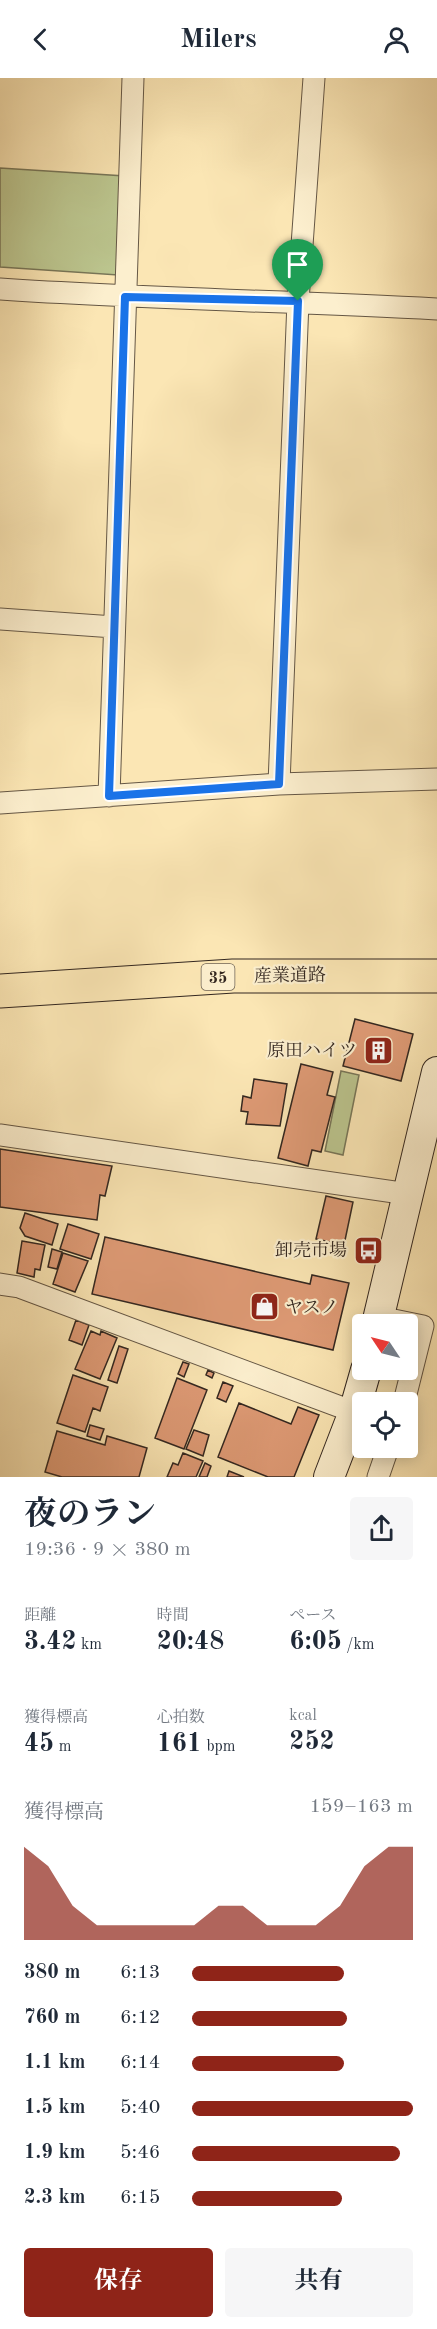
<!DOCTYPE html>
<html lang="ja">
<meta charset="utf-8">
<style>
:root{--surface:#fff;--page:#f6f6f7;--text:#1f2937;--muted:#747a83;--accent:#8f2418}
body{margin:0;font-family:"Old Standard TT","Noto Serif JP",serif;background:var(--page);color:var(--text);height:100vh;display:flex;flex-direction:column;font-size:22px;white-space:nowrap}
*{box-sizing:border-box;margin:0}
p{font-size:20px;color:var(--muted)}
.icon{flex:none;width:33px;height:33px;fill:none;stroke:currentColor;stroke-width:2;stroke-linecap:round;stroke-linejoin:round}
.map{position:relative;height:1399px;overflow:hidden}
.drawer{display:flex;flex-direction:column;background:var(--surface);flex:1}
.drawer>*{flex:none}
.needle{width:39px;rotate:305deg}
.controls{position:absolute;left:352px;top:1236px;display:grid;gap:12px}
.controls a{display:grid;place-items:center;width:66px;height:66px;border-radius:6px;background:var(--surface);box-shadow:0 3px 15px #0003;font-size:30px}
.pin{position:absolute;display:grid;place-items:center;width:51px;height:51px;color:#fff;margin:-62px -26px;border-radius:50% 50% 50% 0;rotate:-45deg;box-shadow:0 0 6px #0007}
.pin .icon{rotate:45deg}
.round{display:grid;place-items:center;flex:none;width:63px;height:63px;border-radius:6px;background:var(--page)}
.head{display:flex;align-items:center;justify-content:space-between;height:102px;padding:0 24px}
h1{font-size:33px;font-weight:700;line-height:45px}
.metrics{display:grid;grid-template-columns:repeat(3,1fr);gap:9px;height:102px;padding:6px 24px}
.metrics div{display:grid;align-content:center}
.metrics b{font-size:26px;font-weight:700}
.metrics small{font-size:16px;font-weight:400}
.metrics p{font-size:16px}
.chart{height:168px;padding:12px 24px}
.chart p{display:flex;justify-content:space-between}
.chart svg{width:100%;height:108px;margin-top:6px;fill:var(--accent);opacity:.7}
.button{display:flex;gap:12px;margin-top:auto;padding:12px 24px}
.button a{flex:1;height:69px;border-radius:6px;background:var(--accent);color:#fff;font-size:24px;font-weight:700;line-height:69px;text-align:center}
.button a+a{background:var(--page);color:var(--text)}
ul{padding:0 24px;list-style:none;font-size:20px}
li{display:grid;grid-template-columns:96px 72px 1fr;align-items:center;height:45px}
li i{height:15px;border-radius:8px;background:var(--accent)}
header{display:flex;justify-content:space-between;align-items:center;height:78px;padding:0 24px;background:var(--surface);font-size:27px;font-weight:700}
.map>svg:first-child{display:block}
</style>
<header><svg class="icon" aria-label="back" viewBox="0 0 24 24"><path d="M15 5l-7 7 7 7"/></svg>Milers<svg class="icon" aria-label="person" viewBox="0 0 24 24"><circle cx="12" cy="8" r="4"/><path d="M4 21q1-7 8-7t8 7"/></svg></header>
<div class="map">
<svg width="437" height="1399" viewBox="0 0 437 1399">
<rect width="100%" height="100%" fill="#fbe6b4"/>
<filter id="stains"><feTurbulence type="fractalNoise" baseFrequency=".00333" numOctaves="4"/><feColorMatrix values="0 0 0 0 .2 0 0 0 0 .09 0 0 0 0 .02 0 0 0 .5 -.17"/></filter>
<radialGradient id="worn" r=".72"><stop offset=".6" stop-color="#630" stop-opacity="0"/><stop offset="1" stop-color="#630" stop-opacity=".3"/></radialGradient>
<path fill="#bcc68f" stroke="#787658" stroke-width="1.5" d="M0,90L125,98L118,197L0,189Z
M341,993L359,997L343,1077L325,1073Z"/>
<path fill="#de9a75" stroke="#332720" stroke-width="1.5" d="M355,941L413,956L401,1003L343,988Z
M301,986L333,994L327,1017L335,1019L321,1074L312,1072L308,1088L278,1080Z
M254,1001L287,1006L280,1048L246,1046L248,1034L241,1033L243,1018L251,1020Z
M0,1071L112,1088L105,1118L100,1117L97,1142L0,1129Z
M326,1118L353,1124L344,1167L316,1161Z
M25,1135L58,1146L52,1167L25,1158L20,1150Z
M68,1146L99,1156L91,1181L60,1171Z
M105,1159L310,1206L312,1197L349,1205L333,1272L92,1216Z
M22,1163L45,1167L40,1192L35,1191L34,1199L17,1195Z
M52,1171L62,1174L57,1191L48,1189Z
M63,1175L88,1183L75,1214L53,1206Z
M76,1242L89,1247L82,1267L69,1262Z
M91,1253L100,1257L101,1253L117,1260L100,1301L75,1291Z
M119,1268L128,1271L117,1305L108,1302Z
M183,1284L189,1286L184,1299L178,1296Z
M208,1292L214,1295L212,1300L206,1297Z
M73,1297L108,1309L100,1333L93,1330L85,1354L57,1345Z
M177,1300L207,1312L184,1371L155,1360Z
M223,1304L233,1308L226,1324L217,1320Z
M239,1325L291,1346L298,1329L319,1337L294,1399H268L218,1379Z
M90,1347L104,1351L100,1362L87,1358Z
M194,1352L209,1357L203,1378L186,1371Z
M57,1353L105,1367L107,1358L147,1370L139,1399H62L45,1394Z
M183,1375L203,1383L196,1399H167L173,1385L178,1387Z
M205,1385L211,1388L207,1399H199Z
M229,1393L244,1399H227Z"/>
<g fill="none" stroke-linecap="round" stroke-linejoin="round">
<defs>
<path id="street" d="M0,211C146,221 291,223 437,231
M0,541L114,549
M279,706L298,223L314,0
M109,718L133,0
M0,725L279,706L437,701
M0,1057L408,1116
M0,1206L19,1209L354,1334
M379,1239L423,1248L404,1324
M378,1399L388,1370"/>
<path id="secondary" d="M377,1246L437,994
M329,1399L354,1334L366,1292"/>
<path id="primary" d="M0,913L233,898H437"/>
</defs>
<use href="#street" stroke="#655745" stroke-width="23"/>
<use href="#secondary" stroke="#332720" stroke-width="32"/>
<use href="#primary" stroke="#332720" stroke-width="35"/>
<use href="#street" stroke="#fcefce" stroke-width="21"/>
<use href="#secondary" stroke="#fcefce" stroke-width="30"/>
<use href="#primary" stroke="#fbe6b4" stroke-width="33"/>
</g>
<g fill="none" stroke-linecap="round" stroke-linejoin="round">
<defs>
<path id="route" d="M125,219L298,223L279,706L109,718Z"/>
</defs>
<use href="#route" stroke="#fff" stroke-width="12"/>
<use href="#route" stroke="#1a73e8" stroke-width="8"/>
</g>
<defs>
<symbol id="building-square" viewBox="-11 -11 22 22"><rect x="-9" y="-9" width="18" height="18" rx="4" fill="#8f2418" stroke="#fcefce"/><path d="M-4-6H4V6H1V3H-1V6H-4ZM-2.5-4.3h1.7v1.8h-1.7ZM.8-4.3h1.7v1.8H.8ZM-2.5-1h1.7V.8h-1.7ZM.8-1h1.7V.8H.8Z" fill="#fff"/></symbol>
<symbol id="bus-square" viewBox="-11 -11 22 22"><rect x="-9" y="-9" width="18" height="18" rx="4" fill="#8f2418" stroke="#fcefce"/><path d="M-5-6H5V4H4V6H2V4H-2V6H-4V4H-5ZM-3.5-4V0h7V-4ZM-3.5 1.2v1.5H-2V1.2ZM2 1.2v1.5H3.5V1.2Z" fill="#fff"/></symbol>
<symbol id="shop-square" viewBox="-11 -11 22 22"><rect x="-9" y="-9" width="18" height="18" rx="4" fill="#8f2418" stroke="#fcefce"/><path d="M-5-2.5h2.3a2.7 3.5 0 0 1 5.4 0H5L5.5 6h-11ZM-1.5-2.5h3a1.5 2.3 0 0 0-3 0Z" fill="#fff"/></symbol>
</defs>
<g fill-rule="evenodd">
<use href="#building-square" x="362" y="956" width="33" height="33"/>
<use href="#bus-square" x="352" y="1156" width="33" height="33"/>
<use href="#shop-square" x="248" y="1212" width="33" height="33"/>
</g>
<g text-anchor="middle" stroke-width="4.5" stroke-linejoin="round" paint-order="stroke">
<rect fill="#fcefce" stroke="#6f6354" stroke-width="1.5" x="201.5" y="886" width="33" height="26" rx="4.5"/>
<g font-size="16" font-weight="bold" fill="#332720">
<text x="218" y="905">35</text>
</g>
<g font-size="18" fill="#332720" stroke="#fcefce">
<text transform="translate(290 897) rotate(-1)" y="6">産業道路</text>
</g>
<g font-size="18" fill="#332720" stroke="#fcefce" text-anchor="end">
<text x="357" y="978">原田ハイツ</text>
<text x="347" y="1178">卸売市場</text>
<text x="285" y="1235" text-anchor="start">ヤスノ</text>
</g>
</g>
<rect width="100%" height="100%" filter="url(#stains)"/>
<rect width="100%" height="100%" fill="url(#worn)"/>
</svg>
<div class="controls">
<a><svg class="needle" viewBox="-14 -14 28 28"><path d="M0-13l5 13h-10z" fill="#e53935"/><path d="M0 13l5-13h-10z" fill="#747a83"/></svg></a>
<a><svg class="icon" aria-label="locate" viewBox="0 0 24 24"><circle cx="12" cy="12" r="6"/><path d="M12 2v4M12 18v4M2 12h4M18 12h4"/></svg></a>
</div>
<div class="pin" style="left:298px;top:223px;background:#1e9e55"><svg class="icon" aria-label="arrive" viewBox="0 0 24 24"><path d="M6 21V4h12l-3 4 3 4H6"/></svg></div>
</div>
<section class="drawer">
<div class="head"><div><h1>夜のラン</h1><p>19:36 · 9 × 380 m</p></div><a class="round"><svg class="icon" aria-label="share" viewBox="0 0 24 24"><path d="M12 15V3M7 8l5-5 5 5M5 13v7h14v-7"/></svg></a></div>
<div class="metrics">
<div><p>距離</p><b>3.42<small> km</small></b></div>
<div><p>時間</p><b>20:48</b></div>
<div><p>ペース</p><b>6:05<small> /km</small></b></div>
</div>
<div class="metrics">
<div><p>獲得標高</p><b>45<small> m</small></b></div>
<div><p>心拍数</p><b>161<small> bpm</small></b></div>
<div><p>kcal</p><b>252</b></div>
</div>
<div class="chart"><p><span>獲得標高</span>159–163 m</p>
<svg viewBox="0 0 160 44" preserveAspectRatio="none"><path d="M0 44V6L10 14L20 30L30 38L40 38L50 38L60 38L70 38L80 30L90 30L100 38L110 38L120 38L130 30L140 14L150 6L160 6V44z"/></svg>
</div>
<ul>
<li><b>380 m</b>6:13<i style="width:69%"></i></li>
<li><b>760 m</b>6:12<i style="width:70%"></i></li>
<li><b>1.1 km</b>6:14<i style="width:69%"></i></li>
<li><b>1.5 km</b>5:40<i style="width:100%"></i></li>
<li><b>1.9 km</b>5:46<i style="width:94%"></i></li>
<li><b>2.3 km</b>6:15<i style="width:68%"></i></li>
</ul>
<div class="button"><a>保存</a><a>共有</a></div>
</section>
